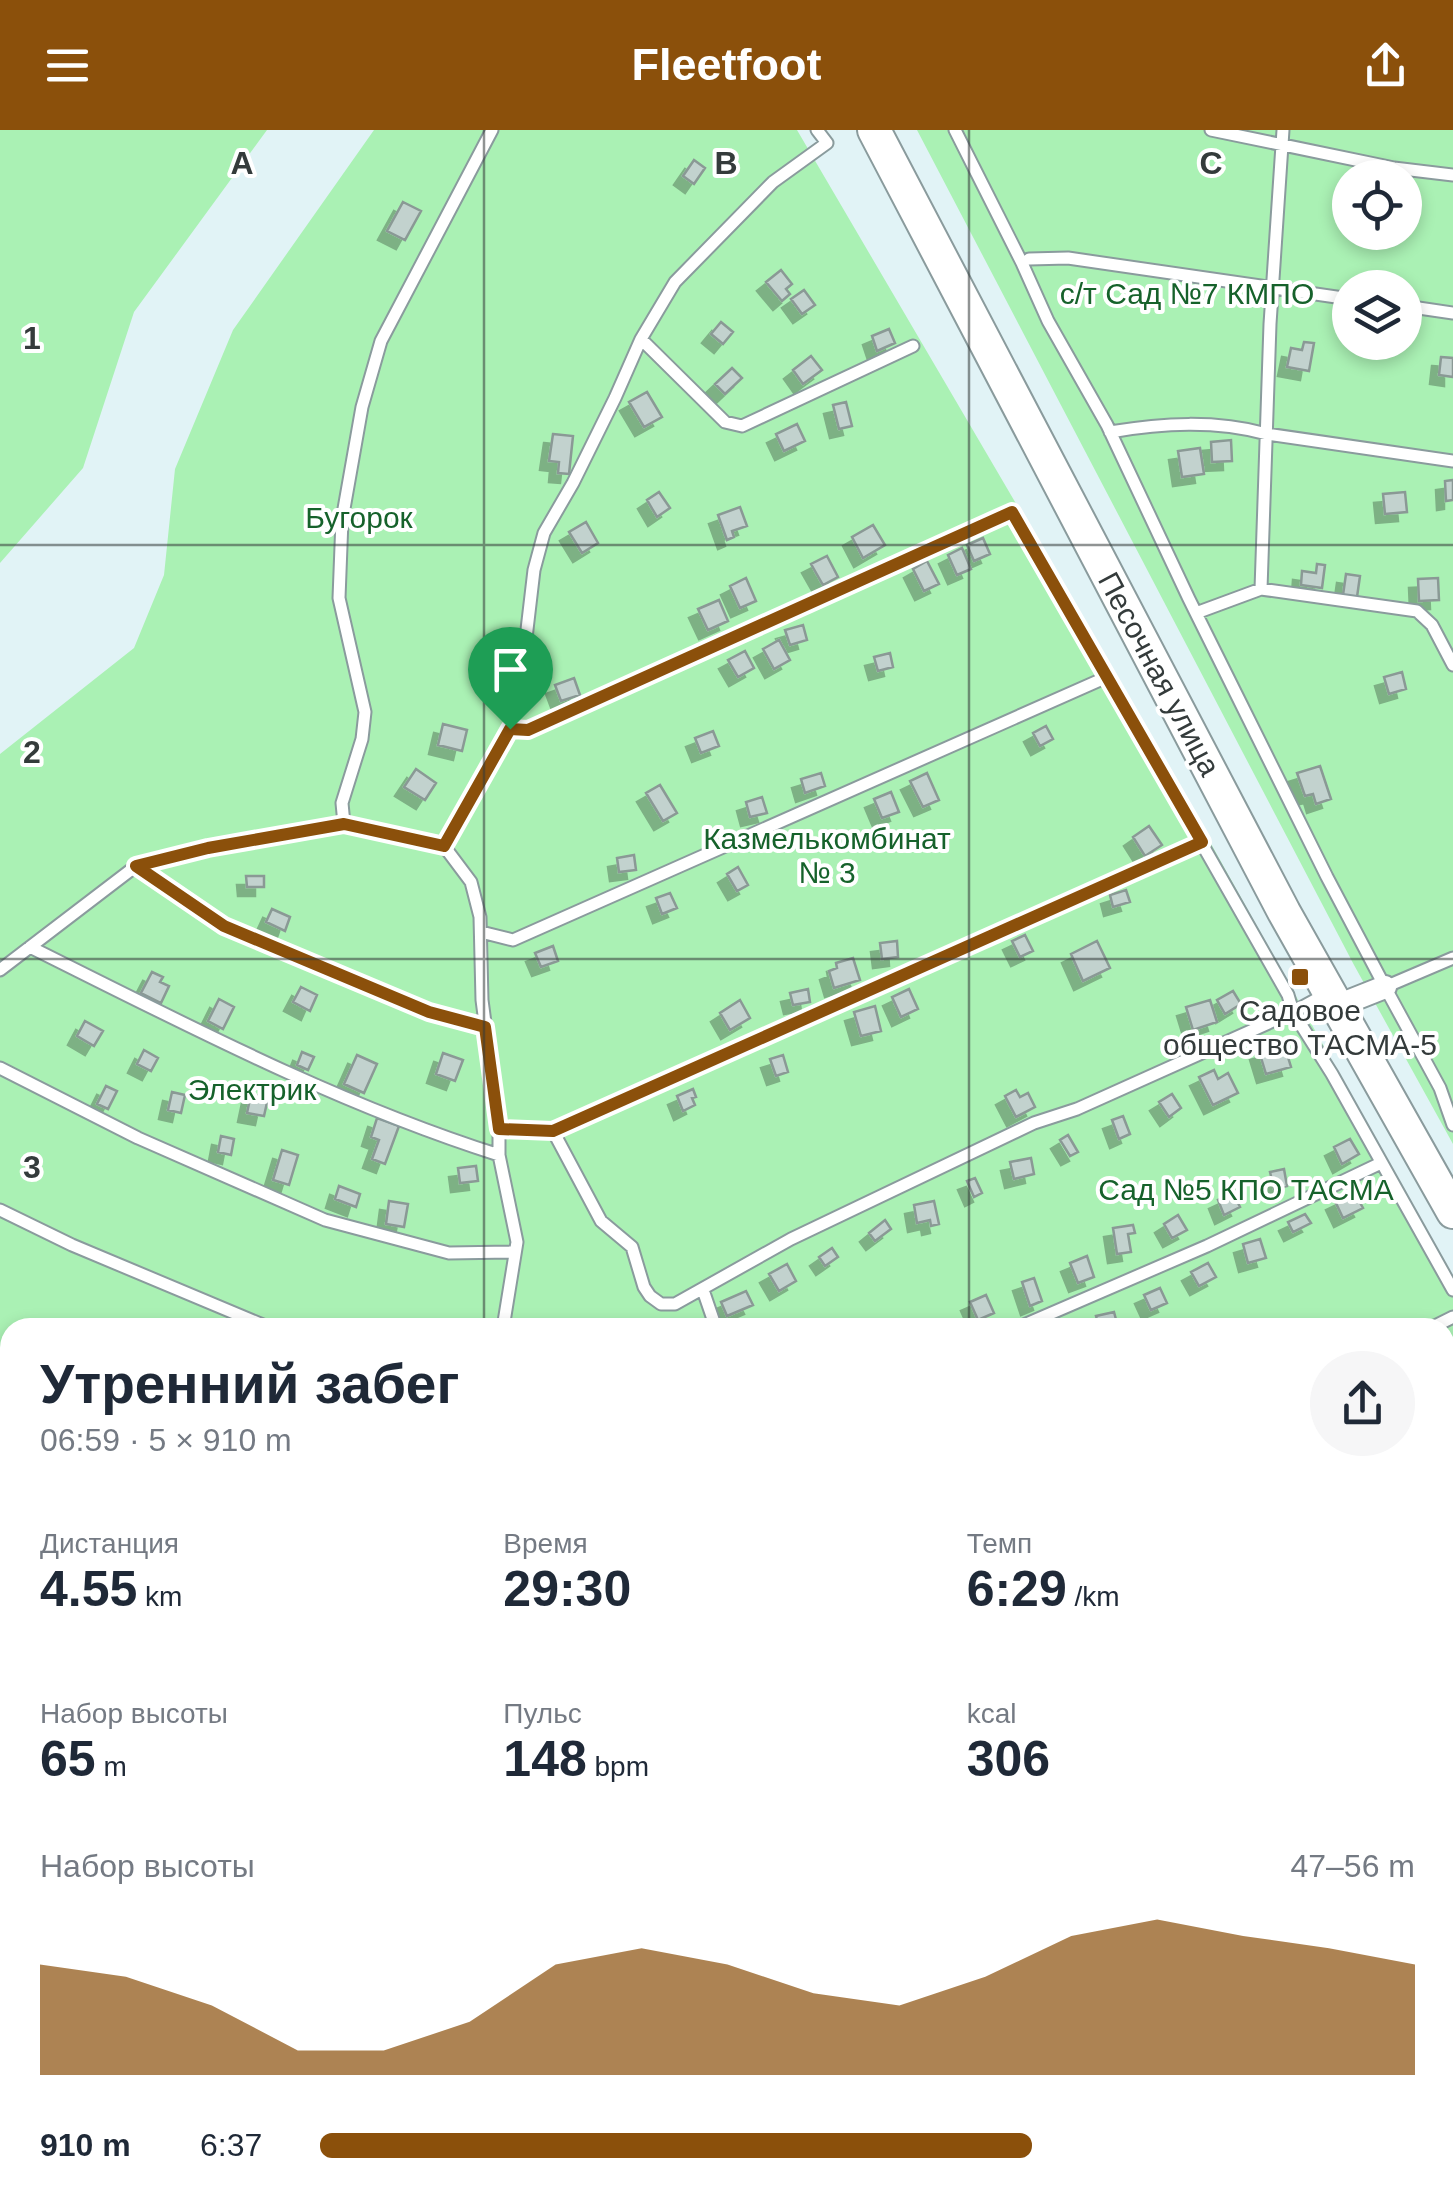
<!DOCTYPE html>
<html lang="ru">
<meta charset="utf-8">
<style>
:root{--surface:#fff;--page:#f6f6f7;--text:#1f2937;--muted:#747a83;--accent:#8b500b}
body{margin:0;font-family:Arial,sans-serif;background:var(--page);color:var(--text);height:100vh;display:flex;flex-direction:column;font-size:38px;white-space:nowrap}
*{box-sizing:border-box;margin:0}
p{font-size:32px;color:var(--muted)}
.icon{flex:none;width:55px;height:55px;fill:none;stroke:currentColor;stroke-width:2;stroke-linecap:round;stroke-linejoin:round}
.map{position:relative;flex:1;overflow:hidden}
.panel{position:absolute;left:0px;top:1188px;width:1455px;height:888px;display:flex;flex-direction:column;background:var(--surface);border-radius:30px 30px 0 0;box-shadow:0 5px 15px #0003}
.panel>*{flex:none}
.tools{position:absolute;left:1332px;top:30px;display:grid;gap:20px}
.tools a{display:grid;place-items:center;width:90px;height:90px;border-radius:50%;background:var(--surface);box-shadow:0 5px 15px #0003;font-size:50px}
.pin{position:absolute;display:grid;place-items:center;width:85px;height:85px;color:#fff;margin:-102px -42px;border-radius:50% 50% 50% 0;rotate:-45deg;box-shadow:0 0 10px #0007}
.pin .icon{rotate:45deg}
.round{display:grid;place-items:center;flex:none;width:105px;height:105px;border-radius:52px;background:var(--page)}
.summary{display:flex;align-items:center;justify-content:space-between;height:170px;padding:0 40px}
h1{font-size:55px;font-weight:800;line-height:75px}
.stats{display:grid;grid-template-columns:repeat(3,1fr);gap:15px;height:170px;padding:10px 40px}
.stats div{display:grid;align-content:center}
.stats b{font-size:50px;font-weight:800}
.stats small{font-size:28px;font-weight:400}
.stats p{font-size:28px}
.chart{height:280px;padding:20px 40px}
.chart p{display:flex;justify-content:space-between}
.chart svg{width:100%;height:180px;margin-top:10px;fill:var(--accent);opacity:.7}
ul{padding:0 40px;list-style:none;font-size:32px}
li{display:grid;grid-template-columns:160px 120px 1fr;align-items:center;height:75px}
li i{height:25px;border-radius:12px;background:var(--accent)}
header{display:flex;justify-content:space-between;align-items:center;height:130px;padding:0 40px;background:var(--accent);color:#fff;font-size:45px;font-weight:800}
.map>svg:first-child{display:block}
</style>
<header><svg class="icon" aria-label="menu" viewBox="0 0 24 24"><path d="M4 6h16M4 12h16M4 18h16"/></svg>Fleetfoot<svg class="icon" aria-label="share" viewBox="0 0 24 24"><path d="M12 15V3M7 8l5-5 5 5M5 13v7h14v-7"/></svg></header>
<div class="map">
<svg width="1453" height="2073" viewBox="0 0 1453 2073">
<defs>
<filter id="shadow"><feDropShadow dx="-9" dy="9" stdDeviation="0" flood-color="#0004"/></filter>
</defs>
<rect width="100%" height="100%" fill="#e1f3f6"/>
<path fill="#aaf1b4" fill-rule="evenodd" d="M0,0H267L134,182L83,338L0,433Z
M374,0H797L1127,563L1453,1148V1603L1445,1607V1198H10V1476L0,1471V624L134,518L164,445L175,339L233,200Z
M917,0H1453V1014L1354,835ZM1350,48H1405V102H1350ZM1350,158H1405V212H1350Z
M559,2065H761L751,2073H573Z"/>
<path fill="#87ce91" d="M0,1575L10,1580V1674L0,1669Z"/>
<path fill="#c2d2ce" stroke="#8a9995" stroke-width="2.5" filter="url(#shadow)" d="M694,30L705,38L694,54L683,46Z
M403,72L421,81L405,110L387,101Z
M781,140L792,154L786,159L790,164L782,171L766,152Z
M804,160L815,175L802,184L791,169Z
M721,192L733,202L723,214L711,204Z
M889,199L895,213L877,221L872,206Z
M1304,212L1314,213L1309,241L1287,237L1291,218L1302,220Z
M811,226L822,240L803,254L793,240Z
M1441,227L1453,228V247L1439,245Z
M732,238L742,248L725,264L715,254Z
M647,262L662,287L644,297L629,272Z
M846,272L852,296L839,299L833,275Z
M797,294L805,311L784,321L776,304Z
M553,304L573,306L569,344L558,343L559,332L549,331Z
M1231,310L1232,331L1212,332L1211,312Z
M1200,318L1204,344L1182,347L1178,321Z
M1453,350V370L1446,371L1445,351Z
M659,362L670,378L657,387L647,370Z
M1405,362L1407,382L1385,384L1383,364Z
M740,377L747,396L732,401L734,407L727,410L718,385Z
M586,392L598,413L582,423L569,402Z
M873,395L885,415L863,428L852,407Z
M983,408L990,424L974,431L967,415Z
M962,418L971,439L957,445L948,425Z
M827,426L838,447L823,455L811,434Z
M927,431L939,454L924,461L913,439Z
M1317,434L1325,435L1322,458L1301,455L1302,441L1316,443Z
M1346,444L1360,446L1357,467L1343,465Z
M746,448L756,471L740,478L730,456Z
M1438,448L1439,470L1419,471L1418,449Z
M719,470L728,491L708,500L698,479Z
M803,495L807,510L790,515L785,500Z
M779,510L790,530L774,539L763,519Z
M745,521L754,538L738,547L728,530Z
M890,523L893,537L878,541L874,527Z
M1402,542L1406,559L1389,564L1384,547Z
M574,548L580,565L561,571L555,555Z
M443,594L467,600L462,621L438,615Z
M1046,596L1053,609L1040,616L1033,603Z
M713,601L719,616L701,623L695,608Z
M1320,636L1331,669L1316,674L1313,664L1305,666L1297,643Z
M416,639L436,653L425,670L404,657Z
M821,643L825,656L805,663L801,649Z
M927,643L939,670L923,677L910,651Z
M660,655L677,683L663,691L646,663Z
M891,662L899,682L882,688L874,669Z
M762,667L767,683L750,687L746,672Z
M1149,696L1162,715L1145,726L1133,707Z
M634,725L636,740L619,742L617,728Z
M738,737L748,755L737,761L727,744Z
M246,746H264V757H247Z
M1126,760L1130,772L1113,777L1110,765Z
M670,763L677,778L662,784L656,768Z
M272,779L290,787L285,801L266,792Z
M1025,805L1033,821L1020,827L1012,811Z
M897,811L898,827L882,829L880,813Z
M1097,811L1110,838L1083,851L1071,824Z
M553,816L558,831L541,837L535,823Z
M853,828L860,850L834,858L829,841L837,838L836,833Z
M152,842L163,847L160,852L169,856L161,873L141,863Z
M301,857L317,865L310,881L293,872Z
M808,859L810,872L793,875L790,863Z
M909,859L918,879L901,887L892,867Z
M1233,861L1241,874L1225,884L1217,870Z
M219,869L234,877L223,899L208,891Z
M740,870L750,888L730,900L720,883Z
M1210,870L1217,892L1193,900L1186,877Z
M875,876L881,901L861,906L854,882Z
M85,891L103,901L94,916L77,906Z
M1283,911L1291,937L1266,944L1259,921L1271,918L1269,914Z
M144,920L158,928L151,941L137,934Z
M302,922L314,927L308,940L297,935Z
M443,923L463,930L455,951L436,944Z
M357,925L377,934L364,963L344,954Z
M783,925L788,942L776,946L770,929Z
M1214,940L1218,949L1228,943L1238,963L1213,975L1199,947Z
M106,956L117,961L108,979L97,974Z
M693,959L696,967L692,968L695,975L683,981L677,966Z
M1016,960L1020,967L1028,963L1035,977L1016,987L1005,966Z
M172,962L185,965L181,983L168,980Z
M251,964L268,968L264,986L247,983Z
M1172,964L1181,978L1169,987L1159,972Z
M1123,986L1130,1004L1119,1009L1112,990Z
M377,988L399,996L385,1034L372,1029L379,1010L371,1007Z
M1068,1005L1078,1022L1070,1026L1060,1010Z
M221,1006L234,1009L231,1025L218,1022Z
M1350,1009L1359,1024L1342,1034L1334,1017Z
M282,1020L298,1025L289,1055L273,1050Z
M1031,1028L1034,1044L1014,1049L1010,1032Z
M476,1036L478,1051L460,1053L458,1038Z
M1284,1039L1287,1056L1274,1059L1270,1042Z
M975,1048L982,1063L974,1067L967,1051Z
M339,1056L360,1064L356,1077L335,1069Z
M1354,1062L1363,1078L1343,1088L1335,1071Z
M1233,1063L1240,1077L1224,1085L1218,1070Z
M389,1071L408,1074L404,1097L386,1094Z
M934,1071L939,1094L931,1096L930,1090L917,1093L914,1075Z
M1305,1084L1311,1093L1293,1102L1288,1092Z
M1178,1085L1187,1100L1172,1108L1164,1094Z
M885,1090L891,1099L875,1111L869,1103Z
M1133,1095L1135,1103L1128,1104L1131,1122L1117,1124L1113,1098Z
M1260,1109L1266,1128L1248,1133L1243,1114Z
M832,1118L838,1127L825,1136L819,1127Z
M1087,1126L1094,1147L1078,1153L1070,1133Z
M1208,1133L1216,1147L1199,1156L1191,1142Z
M787,1134L796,1151L779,1161L769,1144Z
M1034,1148L1042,1171L1030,1176L1022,1152Z
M1160,1158L1167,1173L1151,1180L1144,1165Z
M746,1161L753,1175L727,1186L721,1172Z
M986,1165L994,1183L978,1190L970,1172Z
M1114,1182L1118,1197L1099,1198L1096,1186Z
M0,1268L10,1271L9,1294L0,1291Z
M1448,1341L1453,1352V1361L1445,1364V1343Z
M681,2065H708V2066L699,2073H688Z"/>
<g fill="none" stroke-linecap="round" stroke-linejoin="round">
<defs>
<path id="lane" d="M955,0L1022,133L1048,191L1107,295L1189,469L1327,747L1385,857L1453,828
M1211,0L1394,38L1453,45
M1029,129L1068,128L1350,169
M1405,176L1453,183
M641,209L725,292L742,296L913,216
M1110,302C1163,293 1215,290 1267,304L1453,331
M1261,459L1270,194L1283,0
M1196,483L1261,459L1417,481L1432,495L1453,535
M510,599L528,600L1013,382L1288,865L1293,882L1332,944L1453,1160
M344,694L444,716L471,752L480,787L482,870L499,999V1025L517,1112L503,1198
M444,716L510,599L522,542L534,440L544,403L573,353L615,268L641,209L675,152L773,52L827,13L817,0
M136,736L224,796L429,882L485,897
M481,802L513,810L1107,547
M30,817C183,893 335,973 499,1025
M0,840L136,736L208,718L258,711L344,694L342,673L362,609L365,582L339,468L342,390L362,277L381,211L492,0
M1385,857L1440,958L1453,995
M0,938L138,1008L325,1090L449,1123L515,1122
M499,999L553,1001L601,1091L632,1117L644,1157L650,1166L661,1174H675L791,1109L1034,993L1077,979L1293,882L1326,864
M553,1001L1201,713
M0,1080L72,1115L270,1198
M703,1160L716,1198
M1017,1198L1207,1116L1381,1033
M1431,1198L1453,1187
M0,1227L10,1231
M0,1375L10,1380
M1445,1385L1453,1381
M1445,1585L1453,1581
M739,2073L749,2065"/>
<path id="street" d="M1337,876L1385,857"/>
<path id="secondary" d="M874,0L1284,782L1453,1082"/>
</defs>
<use href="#lane" stroke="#8a9b9d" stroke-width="15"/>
<use href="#street" stroke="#8a9b9d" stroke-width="26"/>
<use href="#secondary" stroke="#8a9b9d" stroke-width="36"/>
<use href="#lane" stroke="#fff" stroke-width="11"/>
<use href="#street" stroke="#fff" stroke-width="22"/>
<use href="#secondary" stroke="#fff" stroke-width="32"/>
</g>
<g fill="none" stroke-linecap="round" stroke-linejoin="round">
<defs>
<path id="route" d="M1012,382L1202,712L553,1001L499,999L485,897L429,882L224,796L136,736L208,718L344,694L444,716L510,599L528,600Z"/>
</defs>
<use href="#route" stroke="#fff" stroke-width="20"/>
<use href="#route" stroke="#8b500b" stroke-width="12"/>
</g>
<path fill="none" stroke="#343b3b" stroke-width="2.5" stroke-opacity="0.55" d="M484,0V1198M969,0V1198M0,415H1453M0,829H1453M0,1244H10M1445,1244H1453M0,1658H10M1445,1658H1453M484,2065V2073M969,2065V2073"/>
<rect fill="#8b500b" stroke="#fff" stroke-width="4" x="1290" y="837" width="20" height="20" rx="5"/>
<g text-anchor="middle" stroke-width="8" stroke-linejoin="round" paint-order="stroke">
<g font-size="30" fill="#16622b" stroke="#fff">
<text x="1187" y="174">с/т Сад №7 КМПО</text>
<text x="359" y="398">Бугорок</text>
<text x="827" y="719">Казмелькомбинат<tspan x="827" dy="34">№ 3</tspan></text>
<text x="252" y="970">Электрик</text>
<text x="1246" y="1070">Сад №5 КПО ТАСМА</text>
</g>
<g font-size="30" fill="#343b3b" stroke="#fff">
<text transform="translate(1159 544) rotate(62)" y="10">Песочная улица</text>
</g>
<g font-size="30" fill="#343b3b" stroke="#fff">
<text x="1300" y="891">Садовое<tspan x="1300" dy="34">общество ТАСМА-5</tspan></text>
</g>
</g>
<g font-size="32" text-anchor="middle" font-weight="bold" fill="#343b3b" stroke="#fff" stroke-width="8" stroke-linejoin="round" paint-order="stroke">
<text x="242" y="44">A</text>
<text x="726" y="44">B</text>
<text x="1211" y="44">C</text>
<text x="32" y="219">1</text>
<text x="32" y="633">2</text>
<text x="32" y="1048">3</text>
</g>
</svg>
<div class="tools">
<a><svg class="icon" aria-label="locate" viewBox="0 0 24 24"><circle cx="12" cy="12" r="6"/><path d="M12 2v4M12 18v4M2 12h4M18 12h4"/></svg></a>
<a><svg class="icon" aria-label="layers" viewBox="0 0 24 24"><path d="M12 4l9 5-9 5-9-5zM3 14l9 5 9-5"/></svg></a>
</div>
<div class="pin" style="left:510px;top:599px;background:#1e9e55"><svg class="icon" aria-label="arrive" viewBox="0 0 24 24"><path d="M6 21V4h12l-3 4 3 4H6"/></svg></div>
<section class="panel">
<div class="summary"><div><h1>Утренний забег</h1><p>06:59 · 5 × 910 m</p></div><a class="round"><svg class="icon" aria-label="share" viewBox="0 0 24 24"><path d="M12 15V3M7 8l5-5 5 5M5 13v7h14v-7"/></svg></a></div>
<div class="stats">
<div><p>Дистанция</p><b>4.55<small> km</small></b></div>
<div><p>Время</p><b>29:30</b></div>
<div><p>Темп</p><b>6:29<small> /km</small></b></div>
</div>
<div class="stats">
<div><p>Набор высоты</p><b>65<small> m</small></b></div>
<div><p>Пульс</p><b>148<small> bpm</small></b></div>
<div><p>kcal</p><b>306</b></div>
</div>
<div class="chart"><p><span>Набор высоты</span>47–56 m</p>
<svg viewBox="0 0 160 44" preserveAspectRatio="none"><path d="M0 44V17L10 20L20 27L30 38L40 38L50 31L60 17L70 13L80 17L90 24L100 27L110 20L120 10L130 6L140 10L150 13L160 17V44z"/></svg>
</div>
<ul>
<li><b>910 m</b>6:37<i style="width:65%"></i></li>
</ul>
</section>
</div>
